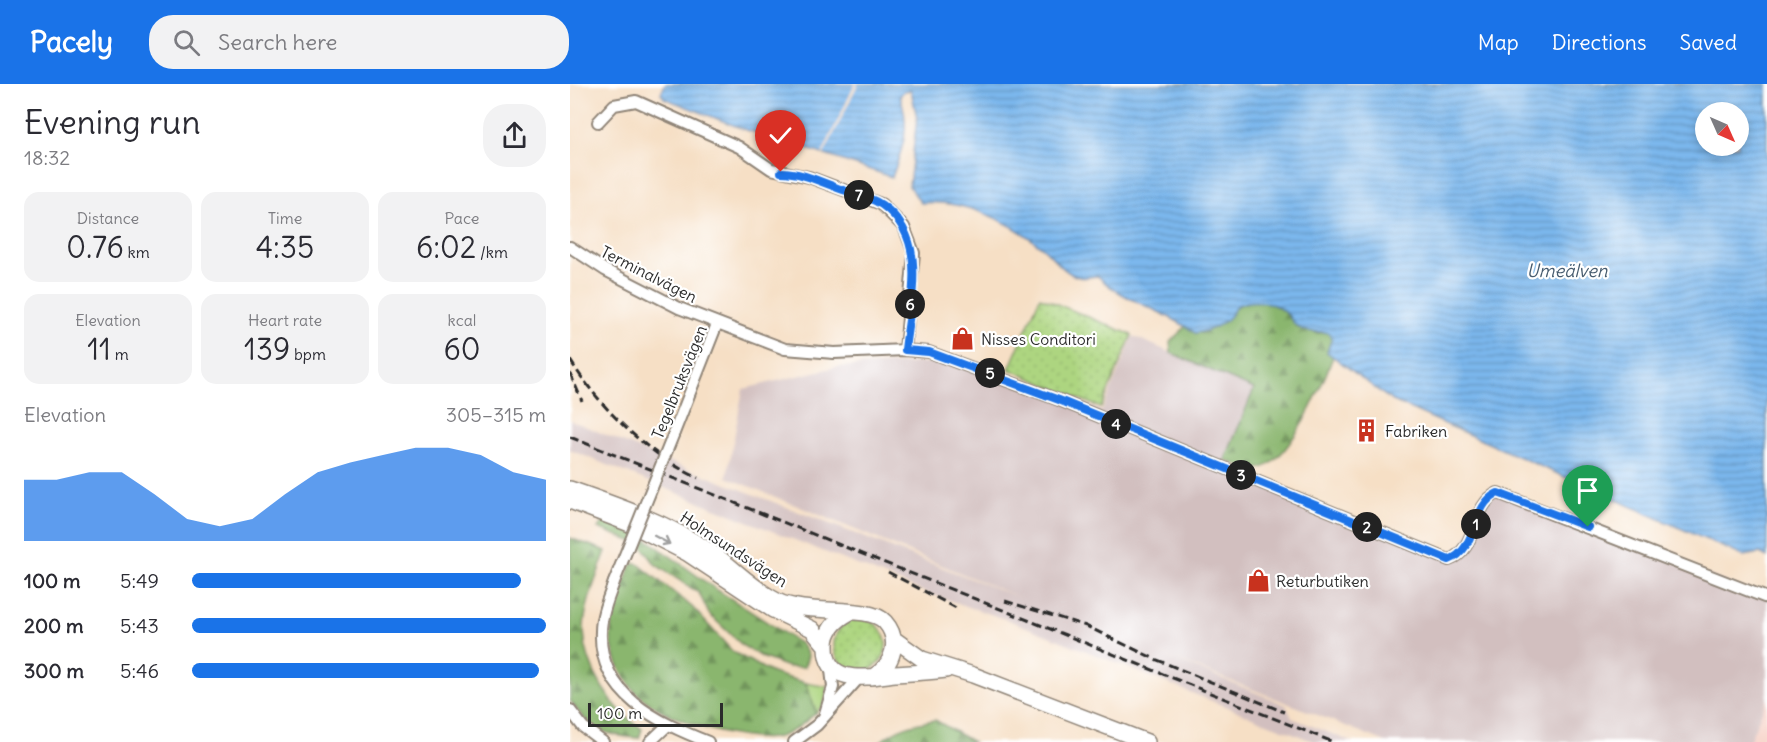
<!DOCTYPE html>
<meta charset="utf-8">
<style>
:root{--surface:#fff;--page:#f2f2f3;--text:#2b2b33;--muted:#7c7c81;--accent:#1a73e8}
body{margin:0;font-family:Delius,sans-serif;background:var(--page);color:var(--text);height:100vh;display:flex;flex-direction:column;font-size:22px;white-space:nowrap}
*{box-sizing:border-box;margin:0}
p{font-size:20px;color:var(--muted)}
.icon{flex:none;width:33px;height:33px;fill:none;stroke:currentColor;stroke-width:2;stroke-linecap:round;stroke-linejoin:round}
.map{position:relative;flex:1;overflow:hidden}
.panel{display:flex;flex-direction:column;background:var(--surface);width:570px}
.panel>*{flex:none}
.needle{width:39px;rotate:135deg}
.fabs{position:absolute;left:1125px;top:18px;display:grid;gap:12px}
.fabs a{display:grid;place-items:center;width:54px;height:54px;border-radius:50%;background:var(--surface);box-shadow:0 3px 9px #0003;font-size:30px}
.scale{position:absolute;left:18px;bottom:15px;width:135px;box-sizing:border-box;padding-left:6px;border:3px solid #2b2b2b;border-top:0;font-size:16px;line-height:21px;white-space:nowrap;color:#2b2b2b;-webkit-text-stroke:4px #fff;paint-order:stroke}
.pin{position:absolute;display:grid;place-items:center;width:51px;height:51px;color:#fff;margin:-62px -26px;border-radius:50% 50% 50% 0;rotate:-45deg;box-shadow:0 0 6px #0007}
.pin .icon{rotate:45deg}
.km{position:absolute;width:30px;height:30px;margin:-15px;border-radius:50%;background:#222;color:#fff;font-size:16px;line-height:30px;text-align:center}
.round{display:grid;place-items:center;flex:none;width:63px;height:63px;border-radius:24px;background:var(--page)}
.summary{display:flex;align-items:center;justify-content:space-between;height:102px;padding:0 24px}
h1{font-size:33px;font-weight:600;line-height:45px}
.metrics{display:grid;grid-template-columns:repeat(3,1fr);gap:9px;height:102px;padding:6px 24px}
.metrics div{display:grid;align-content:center;border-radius:15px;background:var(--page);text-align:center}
.metrics b{font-size:30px;font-weight:600}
.metrics small{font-size:16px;font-weight:400}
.metrics p{font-size:16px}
.chart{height:168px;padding:12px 24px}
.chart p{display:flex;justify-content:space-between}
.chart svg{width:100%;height:108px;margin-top:6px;fill:var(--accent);opacity:.7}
ul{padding:0 24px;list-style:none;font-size:20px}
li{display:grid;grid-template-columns:96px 72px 1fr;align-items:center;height:45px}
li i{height:15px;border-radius:8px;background:var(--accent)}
header{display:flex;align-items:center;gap:36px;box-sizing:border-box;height:84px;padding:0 30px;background:var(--accent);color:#fff}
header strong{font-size:28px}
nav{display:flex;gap:33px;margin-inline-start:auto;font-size:21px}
.search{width:420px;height:54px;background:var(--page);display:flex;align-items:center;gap:15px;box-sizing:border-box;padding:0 21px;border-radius:24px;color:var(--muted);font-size:22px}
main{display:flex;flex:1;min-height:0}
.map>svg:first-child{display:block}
</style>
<header>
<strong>Pacely</strong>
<div class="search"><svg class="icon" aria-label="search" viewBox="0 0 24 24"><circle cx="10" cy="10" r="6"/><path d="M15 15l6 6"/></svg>Search here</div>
<nav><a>Map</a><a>Directions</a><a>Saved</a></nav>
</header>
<main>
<section class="panel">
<div class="summary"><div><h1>Evening run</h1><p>18:32</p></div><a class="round"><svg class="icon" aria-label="share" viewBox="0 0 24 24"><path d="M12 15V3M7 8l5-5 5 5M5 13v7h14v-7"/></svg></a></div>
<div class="metrics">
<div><p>Distance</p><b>0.76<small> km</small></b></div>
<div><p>Time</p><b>4:35</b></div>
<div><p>Pace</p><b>6:02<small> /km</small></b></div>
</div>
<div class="metrics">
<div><p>Elevation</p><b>11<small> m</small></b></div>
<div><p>Heart rate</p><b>139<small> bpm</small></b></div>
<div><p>kcal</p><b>60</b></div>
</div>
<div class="chart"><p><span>Elevation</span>305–315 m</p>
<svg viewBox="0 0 160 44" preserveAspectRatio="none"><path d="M0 44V19L10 19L20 16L30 16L40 25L50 35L60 38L70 35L80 25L90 16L100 12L110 9L120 6L130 6L140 9L150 16L160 19V44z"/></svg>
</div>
<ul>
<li><b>100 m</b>5:49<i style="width:93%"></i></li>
<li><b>200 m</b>5:43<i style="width:100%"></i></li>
<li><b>300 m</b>5:46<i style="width:98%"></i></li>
</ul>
</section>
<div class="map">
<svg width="1197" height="658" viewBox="0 0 1197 658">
<defs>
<pattern id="grass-tufts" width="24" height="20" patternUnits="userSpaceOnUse" patternTransform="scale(1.5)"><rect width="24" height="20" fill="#add580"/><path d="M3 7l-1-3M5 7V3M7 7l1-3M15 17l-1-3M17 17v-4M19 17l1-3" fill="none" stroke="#95b76f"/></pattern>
<pattern id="forest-firs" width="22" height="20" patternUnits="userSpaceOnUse" patternTransform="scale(1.5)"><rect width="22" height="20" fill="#8ab66e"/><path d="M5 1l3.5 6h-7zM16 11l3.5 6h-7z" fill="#71945b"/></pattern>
<pattern id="park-dots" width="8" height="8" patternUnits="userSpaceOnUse" patternTransform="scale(1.5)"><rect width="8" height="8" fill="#add580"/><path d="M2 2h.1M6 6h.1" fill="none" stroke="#95b76f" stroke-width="1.8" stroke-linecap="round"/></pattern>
<pattern id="water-rules" width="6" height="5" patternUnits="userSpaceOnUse" patternTransform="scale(1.5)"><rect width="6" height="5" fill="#7bb7ed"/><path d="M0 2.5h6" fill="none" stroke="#6595c0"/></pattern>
</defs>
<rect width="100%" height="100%" fill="#fff"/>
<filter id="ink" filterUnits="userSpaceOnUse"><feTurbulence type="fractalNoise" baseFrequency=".0167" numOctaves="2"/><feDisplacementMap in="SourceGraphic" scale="12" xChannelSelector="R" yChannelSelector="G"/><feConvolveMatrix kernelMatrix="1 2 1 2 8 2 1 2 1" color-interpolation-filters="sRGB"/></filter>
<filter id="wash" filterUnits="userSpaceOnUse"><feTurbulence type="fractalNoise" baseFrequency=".008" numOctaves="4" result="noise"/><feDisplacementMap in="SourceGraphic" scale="24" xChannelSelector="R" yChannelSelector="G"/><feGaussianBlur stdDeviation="1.35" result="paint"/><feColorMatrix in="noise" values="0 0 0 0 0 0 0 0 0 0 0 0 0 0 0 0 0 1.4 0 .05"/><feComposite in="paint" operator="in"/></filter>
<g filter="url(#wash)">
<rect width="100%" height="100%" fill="#f6dfc5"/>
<path fill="#f7d1c6" d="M1197,615V658H1179Z"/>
<path fill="#d2bfbf" d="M563,252L684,305L652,385L886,473L915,419L928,409L1197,514V615L1179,658H816L580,565L716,621L722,634L782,658H745L441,537L357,509L0,366V336L113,383L456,516L157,393L173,305L266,283L402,276L532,327Z"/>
<path fill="url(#grass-tufts)" stroke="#6c8056" stroke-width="1.5" d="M236,599L258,603L254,620L246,629Z"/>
<path fill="url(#forest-firs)" stroke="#5a704c" stroke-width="1.5" d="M684,216L704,221L717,229L727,243L747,249L759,248L762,254L757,268L763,273C753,299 718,384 686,385C677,386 664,379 655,376L684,305L601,269L600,258L616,242L625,249C643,246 658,239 666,222Z
M34,437L71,451L144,504L231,560L238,571L235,583H218L194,574L173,562L139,530L129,509L86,481L71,461L28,444Z
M0,454L36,467C28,489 13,525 14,548C16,585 41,625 72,645L69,654C33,651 20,647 0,616Z
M67,479L122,523L163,568L202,589L236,599L246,629C234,639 220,651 204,654C166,658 87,634 62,604C51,590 43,572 41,554C39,532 53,500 62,480Z
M365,636L403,658H310C327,643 343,640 365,636Z"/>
<path fill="url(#park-dots)" stroke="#6c8056" stroke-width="1.5" d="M470,213L562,251L531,324L439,285Z
M264 561a26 26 0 1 1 52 0a26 26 0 1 1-52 0Z"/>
<path fill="url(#water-rules)" stroke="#53718c" stroke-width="1.5" fill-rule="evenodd" d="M95,0H1197V473L1190,469L1173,472L821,316L757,268L762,254L759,249C748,246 737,251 727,242C723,240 721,234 718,231C706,217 682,214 666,222C659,238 643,247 625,249C596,226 551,217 528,192C521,192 516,195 509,193C494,189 485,175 474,165C442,138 394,115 351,119L339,102L347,34L341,6L334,7L330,12C341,43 333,64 322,93L228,62V59L217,55L211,66L207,64L204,51L190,46L189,49L176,46L94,14L91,9ZM1136,28H1168V62H1136Z"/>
<path fill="#f6dfc5" d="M285,0H288L253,72V68Z"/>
</g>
<g filter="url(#ink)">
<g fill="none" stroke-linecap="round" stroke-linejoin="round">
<defs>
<path id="minor" d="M28,38L44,21L66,17L169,63L201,85L239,93L311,120L334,143L344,169L335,266
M0,163L35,186L109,224L215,265L264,269L335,266L359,268L489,316L879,476C909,465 900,421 928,409L1197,514
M104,349L147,240
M44,498C39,513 31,530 31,547C28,611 88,638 138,658
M0,626L13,643L33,658
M254,633L263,603L260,578
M80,658L98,641
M224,658L247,641L288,595"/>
<path id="secondary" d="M0,405C49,422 98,439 141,468C163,483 183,505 207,517C237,532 299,520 315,538C331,556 323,581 304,592
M0,417L60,440L117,469L203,526L242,545L256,562
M279,529C266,536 256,546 256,561C255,603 299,593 325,590C342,589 359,588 376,586
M324,555L352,575L403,591L577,658"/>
</defs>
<use href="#minor" stroke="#908578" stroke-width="14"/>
<use href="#secondary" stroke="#908578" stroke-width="18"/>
<use href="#minor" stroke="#fff" stroke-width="10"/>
<use href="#secondary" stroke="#fff" stroke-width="15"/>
<path stroke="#2b2b2b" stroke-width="3" stroke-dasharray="9 4.5" stroke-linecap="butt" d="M0,276C31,325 76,369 128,394
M0,289L12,317
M0,353L763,658
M318,488L388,525
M435,517L516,542L585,575L714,628"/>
<defs>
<path id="minor-bridge" d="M44,498L104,349"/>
</defs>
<use href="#minor-bridge" stroke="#908578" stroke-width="14" stroke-linecap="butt"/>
<use href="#minor-bridge" stroke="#fff" stroke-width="10"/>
</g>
<defs><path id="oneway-shaft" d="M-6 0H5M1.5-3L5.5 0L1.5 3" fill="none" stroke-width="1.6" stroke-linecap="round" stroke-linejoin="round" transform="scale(1.5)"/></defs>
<use stroke="#a0a0a0" href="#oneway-shaft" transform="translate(92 456) rotate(28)"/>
</g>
<g fill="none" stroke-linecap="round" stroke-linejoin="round" filter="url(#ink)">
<defs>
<path id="route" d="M211,88C232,88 253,99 273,106C285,110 301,113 312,121C360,155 340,217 335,266L359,268L489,316L879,476C909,465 900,421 928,409L1018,443"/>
</defs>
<use href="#route" stroke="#fff" stroke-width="12"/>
<use href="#route" stroke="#1a73e8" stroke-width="8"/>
</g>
<defs>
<symbol id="shop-bare" viewBox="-9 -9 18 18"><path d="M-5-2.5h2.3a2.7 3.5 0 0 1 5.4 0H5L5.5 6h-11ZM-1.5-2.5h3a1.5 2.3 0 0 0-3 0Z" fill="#c8321e" stroke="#fff" stroke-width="2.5" paint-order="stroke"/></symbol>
<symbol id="building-bare" viewBox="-9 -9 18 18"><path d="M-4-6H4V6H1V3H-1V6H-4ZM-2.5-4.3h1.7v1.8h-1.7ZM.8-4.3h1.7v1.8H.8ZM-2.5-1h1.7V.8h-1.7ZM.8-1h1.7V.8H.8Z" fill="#c8321e" stroke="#fff" stroke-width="2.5" paint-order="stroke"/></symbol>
</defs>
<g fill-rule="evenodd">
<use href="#shop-bare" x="376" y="238" width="33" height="33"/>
<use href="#building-bare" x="780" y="330" width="33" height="33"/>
<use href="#shop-bare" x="672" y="480" width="33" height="33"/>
</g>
<g text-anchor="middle" stroke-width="4.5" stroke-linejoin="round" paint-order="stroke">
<g font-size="16" fill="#2b2b2b" stroke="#fff">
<text transform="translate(79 190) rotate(27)" y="6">Terminalvägen</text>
<text transform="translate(109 298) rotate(-68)" y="6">Tegelbruksvägen</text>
<text transform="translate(164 465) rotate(33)" y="6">Holmsundsvägen</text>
</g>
<g font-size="16" fill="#2b2b2b" stroke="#fff" text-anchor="start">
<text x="411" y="261">Nisses Conditori</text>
<text x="815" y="353">Fabriken</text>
<text x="706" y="503">Returbutiken</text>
</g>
<g font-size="18" font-style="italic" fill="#475c6f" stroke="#fff">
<text x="997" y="193">Umeälven</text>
</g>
</g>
</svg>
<div class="fabs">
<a><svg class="needle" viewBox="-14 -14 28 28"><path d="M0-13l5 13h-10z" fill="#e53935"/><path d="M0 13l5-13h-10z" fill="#7c7c81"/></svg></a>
</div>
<div class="scale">100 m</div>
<div class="pin" style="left:1018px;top:443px;background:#1e9e55"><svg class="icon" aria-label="arrive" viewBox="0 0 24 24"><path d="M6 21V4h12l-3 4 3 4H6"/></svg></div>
<div class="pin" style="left:211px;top:88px;background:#d93025"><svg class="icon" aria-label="check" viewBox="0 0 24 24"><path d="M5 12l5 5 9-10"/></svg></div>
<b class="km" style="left:906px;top:440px">1</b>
<b class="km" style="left:797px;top:443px">2</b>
<b class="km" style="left:671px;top:391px">3</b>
<b class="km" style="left:546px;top:340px">4</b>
<b class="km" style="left:420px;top:289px">5</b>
<b class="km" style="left:340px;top:220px">6</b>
<b class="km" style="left:289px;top:111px">7</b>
</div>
</main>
